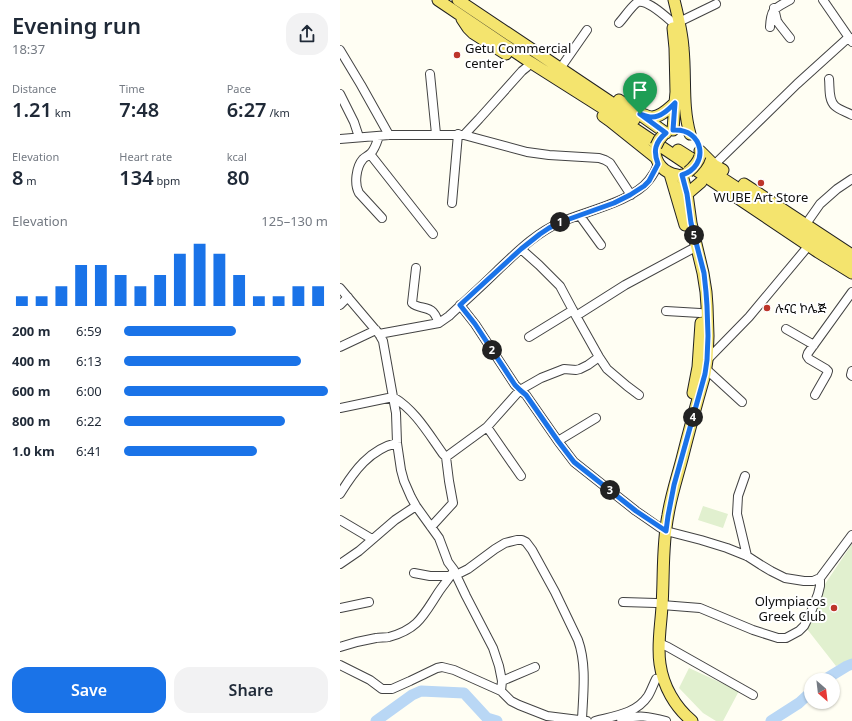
<!DOCTYPE html>
<meta charset="utf-8">
<style>
:root{--surface:#fff;--page:#f2f2f3;--text:#1f2937;--muted:#747a83;--accent:#1a73e8}
body{margin:0;font-family:Georgia,"Noto Sans Ethiopic",serif;background:var(--page);color:var(--text);height:100vh;display:flex;flex-direction:column;font-size:15px;white-space:nowrap}
*{box-sizing:border-box;margin:0}
p{font-size:13px;color:var(--muted)}
.icon{flex:none;width:22px;height:22px;fill:none;stroke:currentColor;stroke-width:2;stroke-linecap:round;stroke-linejoin:round}
.map{position:relative;flex:1;overflow:hidden}
.drawer{display:flex;flex-direction:column;background:var(--surface);width:340px}
.drawer>*{flex:none}
.needle{width:26px;rotate:152deg}
.buttons{position:absolute;left:464px;top:673px;display:grid;gap:8px}
.buttons a{display:grid;place-items:center;width:36px;height:36px;border-radius:50%;background:var(--surface);box-shadow:0 1px 3px #0004;font-size:20px}
.pin{position:absolute;display:grid;place-items:center;width:34px;height:34px;color:#fff;margin:-41px -17px;border-radius:50% 50% 50% 0;rotate:-45deg;box-shadow:0 0 4px #0007}
.pin .icon{rotate:45deg}
.km{position:absolute;width:20px;height:20px;margin:-10px;border-radius:50%;background:#222;color:#fff;font-size:11px;line-height:20px;text-align:center}
.round{display:grid;place-items:center;flex:none;width:42px;height:42px;border-radius:16px;background:var(--page)}
.overview{display:flex;align-items:center;justify-content:space-between;height:68px;padding:0 12px}
h1{font-size:22px;font-weight:600;line-height:30px}
.stats{display:grid;grid-template-columns:repeat(3,1fr);gap:6px;height:68px;padding:4px 12px}
.stats div{display:grid;align-content:center}
.stats b{font-size:20px;font-weight:600}
.stats small{font-size:11px;font-weight:400}
.stats p{font-size:11px}
.chart{height:112px;padding:8px 12px}
.chart p{display:flex;justify-content:space-between}
.chart svg{width:100%;height:72px;margin-top:4px;stroke:var(--accent);stroke-width:6}
.primary-button{display:flex;gap:8px;margin-top:auto;padding:8px 12px}
.primary-button a{flex:1;height:46px;border-radius:16px;background:var(--accent);color:#fff;font-size:16px;font-weight:600;line-height:46px;text-align:center}
.primary-button a+a{background:var(--page);color:var(--text)}
ul{padding:0 12px;list-style:none;font-size:13px}
li{display:grid;grid-template-columns:64px 48px 1fr;align-items:center;height:30px}
li i{height:10px;border-radius:5px;background:var(--accent)}
main{display:flex;flex:1;min-height:0}
.map>svg:first-child{display:block}
</style>
<main>
<section class="drawer">
<div class="overview"><div><h1>Evening run</h1><p>18:37</p></div><a class="round"><svg class="icon" aria-label="share" viewBox="0 0 24 24"><path d="M12 15V3M7 8l5-5 5 5M5 13v7h14v-7"/></svg></a></div>
<div class="stats">
<div><p>Distance</p><b>1.21<small> km</small></b></div>
<div><p>Time</p><b>7:48</b></div>
<div><p>Pace</p><b>6:27<small> /km</small></b></div>
</div>
<div class="stats">
<div><p>Elevation</p><b>8<small> m</small></b></div>
<div><p>Heart rate</p><b>134<small> bpm</small></b></div>
<div><p>kcal</p><b>80</b></div>
</div>
<div class="chart"><p><span>Elevation</span>125–130 m</p>
<svg viewBox="0 0 160 44" preserveAspectRatio="none"><path d="M5 44V38M15 44V38M25 44V32M35 44V19M45 44V19M55 44V25M65 44V32M75 44V25M85 44V12M95 44V6M105 44V12M115 44V25M125 44V38M135 44V38M145 44V32M155 44V32"/></svg>
</div>
<ul>
<li><b>200 m</b>6:59<i style="width:55%"></i></li>
<li><b>400 m</b>6:13<i style="width:87%"></i></li>
<li><b>600 m</b>6:00<i style="width:100%"></i></li>
<li><b>800 m</b>6:22<i style="width:79%"></i></li>
<li><b>1.0 km</b>6:41<i style="width:65%"></i></li>
</ul>
<div class="primary-button"><a>Save</a><a>Share</a></div>
</section>
<div class="map">
<svg width="512" height="721" viewBox="0 0 512 721">
<rect width="100%" height="100%" fill="#fffef3"/>
<path fill="#e1f0cf" d="M363,506L388,514L383,528L358,520Z
M512,544V660L496,666L467,629L483,587Z
M349,668L399,691L383,721H376L363,713L339,688Z"/>
<g fill="none" stroke-linecap="round" stroke-linejoin="round">
<path stroke="#b9d7f5" stroke-width="11" d="M484,680L507,666L512,664
M36,721L72,695L81,691L124,693L147,718L157,721
M431,721L459,703L471,692"/>
<defs>
<path id="minor" d="M483,0L512,42
M434,8L437,21L439,24L450,38
M279,23C284,18 292,5 298,2C308,0 325,16 332,22H339L376,4
M430,27C431,8 434,9 450,0
M0,50L21,85L49,135
M224,63L247,30
M90,74L96,134
M489,79C490,87 488,100 495,106C499,110 507,112 512,115
M0,94L14,122L19,137
M124,135L187,152L209,155L259,158L265,160L270,163L291,195
M39,136C37,142 35,149 31,153C28,156 25,157 23,159C16,167 14,184 19,193L42,218
M0,139L49,135H124L139,119L182,71L187,67
M30,154L93,234
M374,165L457,84L509,37
M112,203L118,134
M240,216L261,245
M466,224L480,204L497,189L512,179
M181,249L199,265L220,286L236,316L285,285L352,249
M76,268L72,303C78,309 87,306 93,312C96,315 97,319 99,323
M0,288L39,334L43,341L53,397L56,413L57,443L61,470L64,481L71,497L76,506L99,538L108,562L114,570L116,575L126,596L153,648L159,666L162,681L161,691L171,701L179,705L207,716L247,721
M0,305L8,297
M120,305L135,324L175,385L180,390L186,395L218,441L234,462L296,511L319,527L326,531L361,540L387,548L407,556L421,565L431,571L445,578L464,581H473L480,578L512,535
M326,311L360,313
M236,316L259,357L267,369L287,386L299,395
M446,329L474,345
M39,334L99,323L109,316C125,301 142,286 158,270C177,252 197,232 221,222C246,211 292,202 309,180C313,175 316,170 318,164
M189,337L233,310
M0,347L36,330
M367,360L409,317L465,250
M362,368L366,369L402,402
M512,371L511,375L512,376
M475,395L487,374L488,371L486,369L469,359L467,356L468,353L512,292
M0,408L53,397C75,410 88,433 103,454L106,457L109,481L113,503L91,527
M147,427L181,476
M218,441L256,418
M106,457L147,427L180,390L201,378L224,369L236,370L240,369L248,365L259,357
M405,476L398,496L397,514L407,556
M0,494C14,471 30,449 57,443
M0,520L32,539
M0,564L19,551L55,520L76,506
M74,573L90,576H110
M116,575L128,569L155,549L165,543L177,540H182L186,542L192,550L215,592L238,640C247,665 243,694 242,720
M283,602L316,603
M322,605L360,608L413,630L438,638H446L459,631L464,626L471,612L478,594L480,586V578
M0,608L29,602
M319,643L328,647L413,695
M0,647C12,643 24,640 36,638C40,637 45,638 49,637C78,629 83,616 98,593C103,585 110,578 114,570
M0,665L30,680L42,689H52L70,681L97,668L102,667L114,670L161,691
M162,681L195,667
M281,719C299,715 308,716 326,721
M255,721C274,716 296,714 308,696C311,691 313,685 316,679"/>
<path id="major" d="M98,0L190,62L280,119L478,252L512,273
M118,0L269,101L294,120
M334,0C338,16 342,32 343,48C346,77 342,106 350,134
M122,19L128,28L133,33L166,54
M333,28L335,48L336,92L335,103L333,130
M279,100L326,133
M302,114C305,115 309,117 312,117C321,117 328,109 335,103
M263,116L270,121L315,157
M315,150C315,163 324,173 337,175
M338,150C397,187 454,226 512,264
M360,151L374,165L383,170
M330,174L345,225
M342,175L347,194L351,223L363,273L366,292L367,306L368,336L367,360L365,374C357,402 349,431 342,459C337,478 331,496 328,515C322,545 324,576 322,606C321,625 317,645 320,664C323,686 335,707 352,721
M404,184L512,255
M347,194L361,182
M353,393L358,367L361,323"/>
</defs>
<use href="#minor" stroke="#434343" stroke-width="10"/>
<use href="#major" stroke="#212121" stroke-width="13"/>
<use href="#minor" stroke="#fff" stroke-width="8"/>
<use href="#major" stroke="#f4e46e" stroke-width="11"/>
<defs>
<path id="major-bridge" d="M316,146L319,140L323,135
M348,172C354,167 358,163 360,156"/>
</defs>
<use href="#major-bridge" stroke="#212121" stroke-width="13" stroke-linecap="butt"/>
<use href="#major-bridge" stroke="#f4e46e" stroke-width="11"/>
</g>
<g fill="none" stroke-linecap="round" stroke-linejoin="round">
<defs>
<path id="route" d="M335,103L333,130C364,128 370,166 342,175L347,194L351,223L364,273L366,292L367,306L368,336L367,360L365,374L334,485L328,516L326,531L296,511L234,462L218,441L186,395L180,390L175,385L135,324L120,305L181,249L200,234L209,228L221,222L274,203L290,195L304,186L309,181L318,164C313,151 315,142 326,133L300,114C303,115 308,117 312,117C321,117 329,109 335,103Z"/>
</defs>
<use href="#route" stroke="#fff" stroke-width="8"/>
<use href="#route" stroke="#1a73e8" stroke-width="5"/>
</g>
<g fill="#bd352b" stroke="#fff" stroke-width="1.5">
<circle cx="117" cy="55" r="4"/>
<circle cx="421" cy="183" r="4"/>
<circle cx="427" cy="308" r="4"/>
<circle cx="494" cy="608" r="4"/>
</g>
<g text-anchor="middle" stroke-width="4" stroke-linejoin="round" paint-order="stroke">
<g font-size="13" fill="#101010" stroke="#fff" text-anchor="start">
<text x="125" y="53">Getu Commercial<tspan x="125" dy="15">center</tspan></text>
<text x="421" y="202" text-anchor="middle">WUBE Art Store</text>
<text x="435" y="313">ሉናር ኮሌጅ</text>
<text x="486" y="606" text-anchor="end">Olympiacos<tspan x="486" dy="15">Greek Club</tspan></text>
</g>
</g>
</svg>
<div class="buttons">
<a><svg class="needle" viewBox="-14 -14 28 28"><path d="M0-13l5 13h-10z" fill="#e53935"/><path d="M0 13l5-13h-10z" fill="#747a83"/></svg></a>
</div>
<div class="pin" style="left:300px;top:114px;background:#1e9e55"><svg class="icon" aria-label="arrive" viewBox="0 0 24 24"><path d="M6 21V4h12l-3 4 3 4H6"/></svg></div>
<b class="km" style="left:220px;top:222px">1</b>
<b class="km" style="left:152px;top:350px">2</b>
<b class="km" style="left:270px;top:490px">3</b>
<b class="km" style="left:353px;top:417px">4</b>
<b class="km" style="left:354px;top:235px">5</b>
</div>
</main>
